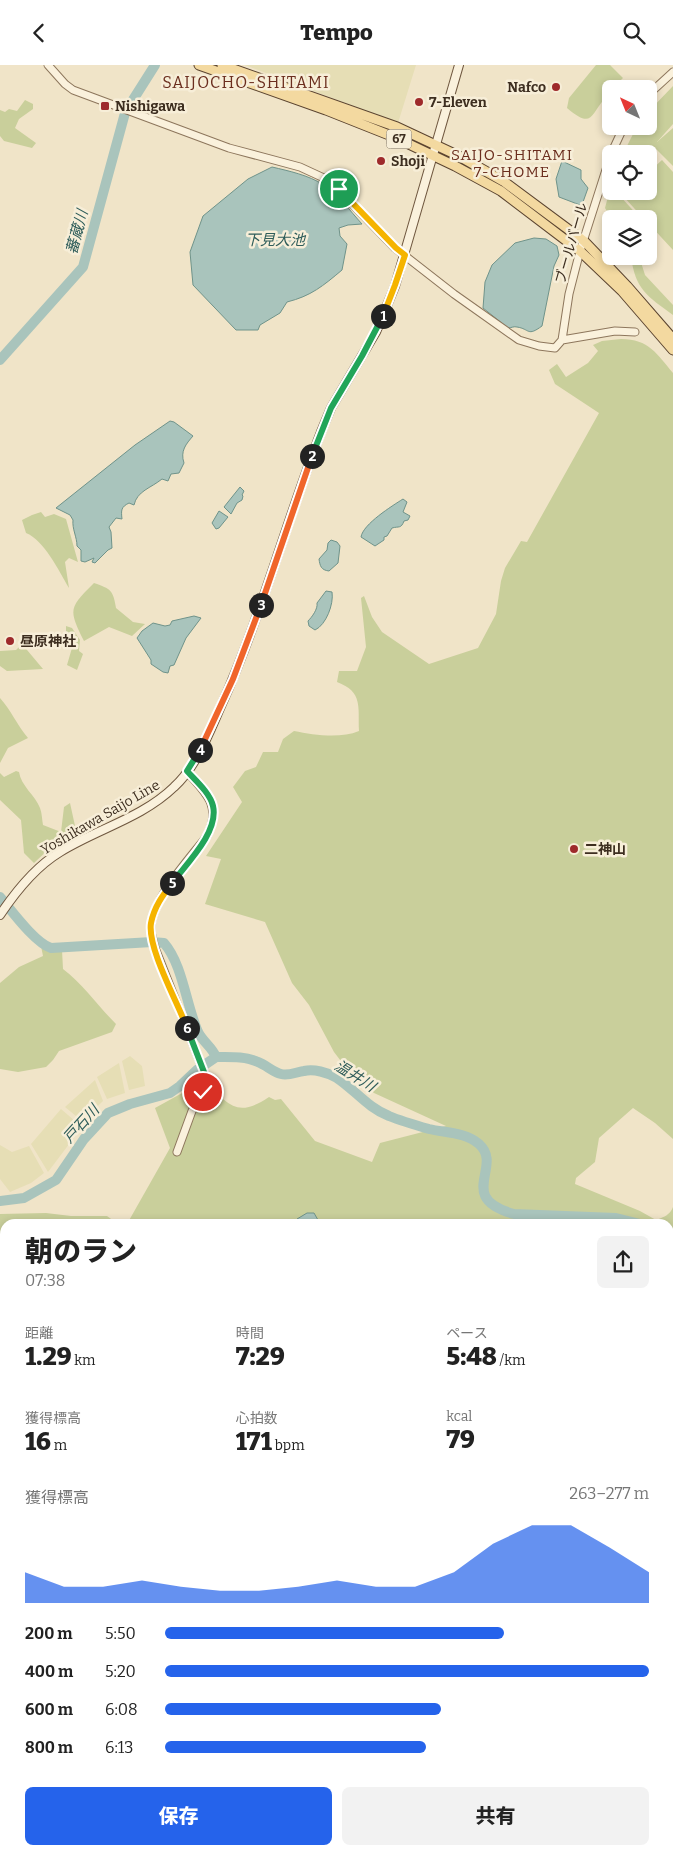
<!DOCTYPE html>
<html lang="ja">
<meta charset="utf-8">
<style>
:root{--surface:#fff;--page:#f2f2f2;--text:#222;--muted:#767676;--accent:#2563eb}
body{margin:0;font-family:Bitter,"Noto Sans JP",serif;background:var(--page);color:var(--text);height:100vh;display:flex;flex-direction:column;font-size:19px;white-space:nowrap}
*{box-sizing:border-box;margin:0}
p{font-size:16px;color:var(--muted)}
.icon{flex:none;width:28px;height:28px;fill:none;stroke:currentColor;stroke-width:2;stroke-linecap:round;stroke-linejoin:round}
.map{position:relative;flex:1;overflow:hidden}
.sheet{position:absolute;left:0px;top:1154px;width:674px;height:636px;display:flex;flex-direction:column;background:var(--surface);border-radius:15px 15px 0 0;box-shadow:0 2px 8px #0003}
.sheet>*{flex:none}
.needle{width:32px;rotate:317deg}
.tools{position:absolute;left:602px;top:15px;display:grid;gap:10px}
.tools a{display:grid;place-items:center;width:55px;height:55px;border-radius:8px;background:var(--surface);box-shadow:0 2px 8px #0003;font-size:25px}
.pin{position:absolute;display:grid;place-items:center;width:42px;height:42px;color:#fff;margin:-21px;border:2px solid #fff;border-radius:50%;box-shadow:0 1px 5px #0007}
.km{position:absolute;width:25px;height:25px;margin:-12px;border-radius:50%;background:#222;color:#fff;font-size:14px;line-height:25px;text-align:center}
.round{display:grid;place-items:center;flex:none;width:52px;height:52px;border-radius:8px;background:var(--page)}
.headline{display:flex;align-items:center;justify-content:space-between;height:85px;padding:0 25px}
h1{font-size:28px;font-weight:800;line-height:38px}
.metrics{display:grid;grid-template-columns:repeat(3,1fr);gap:8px;height:85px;padding:5px 25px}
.metrics div{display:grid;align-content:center}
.metrics b{font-size:25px;font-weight:800}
.metrics small{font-size:14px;font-weight:400}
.metrics p{font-size:14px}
.chart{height:140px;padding:10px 25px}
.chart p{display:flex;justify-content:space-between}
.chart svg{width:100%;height:90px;margin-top:5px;fill:var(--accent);opacity:.7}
.primary-button{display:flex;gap:10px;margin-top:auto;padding:10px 25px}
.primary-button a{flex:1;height:58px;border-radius:8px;background:var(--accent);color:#fff;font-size:20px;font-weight:800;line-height:58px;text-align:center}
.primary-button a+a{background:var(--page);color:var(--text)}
ul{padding:0 25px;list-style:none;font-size:16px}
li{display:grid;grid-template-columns:80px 60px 1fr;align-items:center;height:38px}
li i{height:12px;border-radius:6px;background:var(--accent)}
header{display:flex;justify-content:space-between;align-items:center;height:65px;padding:0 25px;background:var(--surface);font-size:22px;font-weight:800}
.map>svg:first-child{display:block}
</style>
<header><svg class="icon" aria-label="back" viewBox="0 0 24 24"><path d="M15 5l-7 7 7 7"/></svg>Tempo<svg class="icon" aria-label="search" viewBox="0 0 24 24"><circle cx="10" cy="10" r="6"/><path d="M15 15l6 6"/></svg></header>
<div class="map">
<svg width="673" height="1789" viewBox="0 0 673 1789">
<rect width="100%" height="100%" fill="#f0e4c8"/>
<path fill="#e6deb5" d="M245,0H416L398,58Z
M130,991L142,1001L145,1021L129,1025L122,996Z
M119,998L125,1028L107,1034L97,1012Z
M95,1015L103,1036L82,1056L65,1042Z
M61,1044L82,1062L48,1107L31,1079Z
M0,1080L12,1087L29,1081L44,1108L31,1118L10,1127L0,1114Z"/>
<path fill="#c9cf9b" d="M596,0H610L623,13C616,20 611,25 605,33C590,51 592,64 567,43L569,33Z
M673,21V59L657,77L673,63V101L654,82L650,87L623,89L637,61H649V46Z
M25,35L33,39V44L19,54L15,63L36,78L32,83L4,76L0,71V45L5,47L9,44L17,46Z
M662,95L673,107V185L649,159V154H644L623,131L628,126H649V107Z
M611,120V126H623L619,130L641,154H612L605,143Z
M631,191H639L645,210L673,240V250C647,231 635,224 631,191Z
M621,274C649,274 657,289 673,308V1074L655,1058L633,1043L599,1073L595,1097L576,1113L575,1119L640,1146L656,1155C664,1152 670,1150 673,1142V1789H643L632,1785H669V1159H127L170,1083L155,1043L204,1016C229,1039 236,1054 269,1032L275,1035L281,1034L315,1076L372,1097L380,1078L446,1061L374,1028L350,1008L334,987L309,940L292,918L265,857L205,839L221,794L206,791L242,737L233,722L245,706L256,702L263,687H278L283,674L294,666C314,670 340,674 359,666C358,641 363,627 337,617L339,606H357L366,582L361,533L364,531L372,552L382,567L429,599L478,583L496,549L501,516L505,503L521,476L527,477L599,348L555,319L549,305L557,299L566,312L588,298L598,286L593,280L602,276Z
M41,447L45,452L54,449L66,454L78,497L69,493L65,497L69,523C59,506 44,475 26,468L22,455L32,450Z
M94,518C111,524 113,525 116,543L133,557L145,559L132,571L109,562L84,576C68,544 69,543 94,518Z
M66,561L72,563L80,575L79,586L83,589L77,605L67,600L74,576L66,566Z
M22,579L43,604L7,606L0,601V586L16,585Z
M0,633C11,645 17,660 28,673L8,683L0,698Z
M16,706L19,707C21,721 35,730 40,743C42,748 42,755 43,760L61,767L64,742L70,738L77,770L52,781L34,798L24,788L21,755L0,735V708L4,712Z
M41,881L49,884L62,885L63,904C83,919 98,941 116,959L112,967L59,986L53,995L46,1002L18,1007L0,1004V918L19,902L43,891Z
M46,1148L71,1151H107L118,1159H5V1785H129L132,1789H0V1149Z"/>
<path fill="#a9c4bc" stroke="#6f938a" d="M562,96L581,105V114L588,123L583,137L580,140L559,132L556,114Z
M272,102C289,106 308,110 324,120C339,130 350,146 362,159L348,160L339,163L340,171L347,179L342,205C323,221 311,231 287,237L280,248L260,260L258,265H236L193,220L190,187L203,151L248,114Z
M534,173L546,174L557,181L559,190L554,201L542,261C527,272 530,264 517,262C514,261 511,263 508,263L483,243L485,217L492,200L515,178Z
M170,356L174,357L193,371C186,379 180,386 184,398L179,408L171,409L168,416L162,414C151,423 137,426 134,440L129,438C121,442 121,445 122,454L116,453L109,462L111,467L112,483L108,485L95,498L92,497L94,493L85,497L81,496V485L77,481C77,472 72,464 73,455L70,450L56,443L135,380Z
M240,422L244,426L242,430L243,431L242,435L237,438L231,449L224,442Z
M403,434L407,437L403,447L410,451L408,455L404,456C401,464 399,461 392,463L387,471L384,472V475L375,481L361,472C363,459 392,441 403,434Z
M219,446L228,452L219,463L216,464L212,458Z
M331,475L337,477L340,481L338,498L329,506C321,505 320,501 319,494L327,485L328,478Z
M326,526L332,527C334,539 326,560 315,565L309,561L308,556C312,552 318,544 317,538Z
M194,551L201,553L186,573L174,600L170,601L168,608L163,607L151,599V595L137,573L142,566L153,558L165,561L170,560L172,556Z
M307,1148H314L318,1155V1159H299L297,1154Z"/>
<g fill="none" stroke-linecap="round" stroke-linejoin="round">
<path stroke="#a9c4bc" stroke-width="10" d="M131,38L155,0
M0,295L83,202L125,48
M0,832C11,845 35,878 51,883L152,877L164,878C183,900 186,940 198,967C203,977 212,982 216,992
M216,992C230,992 245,991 258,997C266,1000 273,1007 281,1009C289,1011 296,1007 304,1006C314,1004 327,1007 337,1013C355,1025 368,1043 389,1051C401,1056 415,1060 429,1064C446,1068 465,1067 479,1079C504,1101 455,1133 514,1149L616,1153L640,1159
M0,1136L24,1133L56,1115L84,1074L108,1048L130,1039L170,1028L180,1021L197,1005L216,992
M669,1182L673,1189
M669,1482H673
M502,1789L504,1785"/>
<defs>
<path id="tertiary" d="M48,0L65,19L73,25L229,83L300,102L326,114L339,125L395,183L454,229L519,275L539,281L555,283L562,275L569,229L580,186L611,89
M649,29L673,7
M611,89L624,61
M562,275L615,266L635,267
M177,1087L192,1046L203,1027L204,1007L155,883C153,875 150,867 151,860C154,832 190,793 207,771C222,741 206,728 187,707"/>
<path id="secondary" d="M0,850C16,826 35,802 60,787C97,764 142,753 174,722C197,701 209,668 221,641C261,552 286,457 321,367L331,343L376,267L395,221L459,0
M593,1785L607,1789
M435,1789L440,1785"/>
<path id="primary" d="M199,0L326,45L394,72L455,101L501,126L580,186L622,226L673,285
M222,0L397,62L459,91L503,116L584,176L627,221L673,274"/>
</defs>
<use href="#tertiary" stroke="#8d765c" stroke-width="9"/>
<use href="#secondary" stroke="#6f573f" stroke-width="10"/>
<use href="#primary" stroke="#5b4430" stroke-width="11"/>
<use href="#tertiary" stroke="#faf1dc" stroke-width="7"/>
<use href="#secondary" stroke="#faf1dc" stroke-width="8"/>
<use href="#primary" stroke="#f3d9a0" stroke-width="9"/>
</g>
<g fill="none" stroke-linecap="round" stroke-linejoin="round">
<defs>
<path id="split-1" d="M339,124L396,183L405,190L395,220L383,251"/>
<path id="split-2" d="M312,391L331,343L362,291L383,251"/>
<path id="split-3" d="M261,540L312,391"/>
<path id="split-4" d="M200,685L233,614L261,540"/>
<path id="split-5" d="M172,818C187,798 219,767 213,741C210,728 196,716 187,706L200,685"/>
<path id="split-6" d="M172,818C163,830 154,842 151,858C147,883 178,938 187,963"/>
<path id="split-7" d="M187,963L204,1007L203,1027"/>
</defs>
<use href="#split-1" stroke="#fff" stroke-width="10"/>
<use href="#split-2" stroke="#fff" stroke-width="10"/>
<use href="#split-3" stroke="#fff" stroke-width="10"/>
<use href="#split-4" stroke="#fff" stroke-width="10"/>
<use href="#split-5" stroke="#fff" stroke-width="10"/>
<use href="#split-6" stroke="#fff" stroke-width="10"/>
<use href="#split-7" stroke="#fff" stroke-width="10"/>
<use href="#split-1" stroke="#f5b400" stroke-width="6"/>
<use href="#split-2" stroke="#22a559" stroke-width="6"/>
<use href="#split-3" stroke="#f0652b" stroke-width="6"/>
<use href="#split-4" stroke="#f0652b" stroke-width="6"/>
<use href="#split-5" stroke="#22a559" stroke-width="6"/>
<use href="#split-6" stroke="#f5b400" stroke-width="6"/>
<use href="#split-7" stroke="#22a559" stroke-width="6"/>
</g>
<g fill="#9e2a2b" stroke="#f7eed8" stroke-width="2">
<circle cx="556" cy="22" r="5"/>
<circle cx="419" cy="37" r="5"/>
<rect x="100" y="36" width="10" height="10" rx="2.5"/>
<circle cx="381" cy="96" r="5"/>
<circle cx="10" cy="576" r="5"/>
<circle cx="574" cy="784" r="5"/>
</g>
<g text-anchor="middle" stroke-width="5" stroke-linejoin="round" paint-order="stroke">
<rect fill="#f7eed8" stroke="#756857" stroke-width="1" x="386.5" y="64.5" width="25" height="19" rx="4"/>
<g font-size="12" font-weight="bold" fill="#3d2e20">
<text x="399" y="78">67</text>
</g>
<g font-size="14" font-weight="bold" fill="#3d2e20" stroke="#f7eed8" text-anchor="start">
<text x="546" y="27" text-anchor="end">Nafco</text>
<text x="429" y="42">7-Eleven</text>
<text x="115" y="46">Nishigawa</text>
<text x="391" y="101">Shoji</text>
<text x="20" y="581">昼原神社</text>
<text x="584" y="789">二神山</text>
</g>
<g font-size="14" fill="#3d2e20" stroke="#f7eed8">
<text transform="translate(571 178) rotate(-74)" y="5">ブールバール</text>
<text transform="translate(100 752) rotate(-30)" y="5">Yoshikawa Saijo Line</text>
</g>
<g font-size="15" letter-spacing="1" fill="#6b2e1e" stroke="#f7eed8">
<text x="512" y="95">SAIJO-SHITAMI<tspan x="512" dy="17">7-CHOME</tspan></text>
</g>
<g font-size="15" font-style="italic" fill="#2f5d5a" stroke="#f7eed8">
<text transform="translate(77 167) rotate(-75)" y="5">蕃蔵川</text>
<text x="275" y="180">下見大池</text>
<text transform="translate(355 1011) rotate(32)" y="5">温井川</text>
<text transform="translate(81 1059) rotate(-48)" y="5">戸石川</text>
</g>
<g font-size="16" letter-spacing="1" fill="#6b2e1e" stroke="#f7eed8">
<text x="246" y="23">SAIJOCHO-SHITAMI</text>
</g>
</g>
</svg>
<div class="tools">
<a><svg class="needle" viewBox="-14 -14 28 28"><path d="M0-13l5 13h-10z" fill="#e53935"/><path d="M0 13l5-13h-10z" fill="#767676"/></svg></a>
<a><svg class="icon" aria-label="locate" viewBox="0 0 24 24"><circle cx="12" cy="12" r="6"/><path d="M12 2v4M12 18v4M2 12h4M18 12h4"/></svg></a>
<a><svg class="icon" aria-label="layers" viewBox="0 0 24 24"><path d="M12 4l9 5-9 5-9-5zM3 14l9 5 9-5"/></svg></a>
</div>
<div class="pin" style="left:339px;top:124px;background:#1e9e55"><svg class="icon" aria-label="arrive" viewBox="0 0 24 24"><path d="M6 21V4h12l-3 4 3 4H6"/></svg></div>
<div class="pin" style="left:203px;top:1027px;background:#d93025"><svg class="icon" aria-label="check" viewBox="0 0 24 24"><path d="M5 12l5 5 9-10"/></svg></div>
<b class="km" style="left:383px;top:251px">1</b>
<b class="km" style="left:312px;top:391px">2</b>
<b class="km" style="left:261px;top:540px">3</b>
<b class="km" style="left:200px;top:685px">4</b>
<b class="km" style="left:172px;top:818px">5</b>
<b class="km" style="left:187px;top:963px">6</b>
<section class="sheet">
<div class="headline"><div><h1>朝のラン</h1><p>07:38</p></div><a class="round"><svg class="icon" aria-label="share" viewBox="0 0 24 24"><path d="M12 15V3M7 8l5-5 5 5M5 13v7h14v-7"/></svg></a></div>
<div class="metrics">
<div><p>距離</p><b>1.29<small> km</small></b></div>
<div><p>時間</p><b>7:29</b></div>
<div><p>ペース</p><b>5:48<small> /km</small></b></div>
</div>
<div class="metrics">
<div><p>獲得標高</p><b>16<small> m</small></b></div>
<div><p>心拍数</p><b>171<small> bpm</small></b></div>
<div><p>kcal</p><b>79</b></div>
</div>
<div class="chart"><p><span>獲得標高</span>263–277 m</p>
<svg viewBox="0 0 160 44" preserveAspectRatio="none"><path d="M0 44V29L10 36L20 36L30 33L40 36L50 38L60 38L70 36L80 33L90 36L100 36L110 29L120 15L130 6L140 6L150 17L160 29V44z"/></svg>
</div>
<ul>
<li><b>200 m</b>5:50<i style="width:70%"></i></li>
<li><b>400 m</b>5:20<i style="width:100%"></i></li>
<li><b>600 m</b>6:08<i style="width:57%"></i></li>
<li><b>800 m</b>6:13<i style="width:54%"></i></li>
</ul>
<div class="primary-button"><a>保存</a><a>共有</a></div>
</section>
</div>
